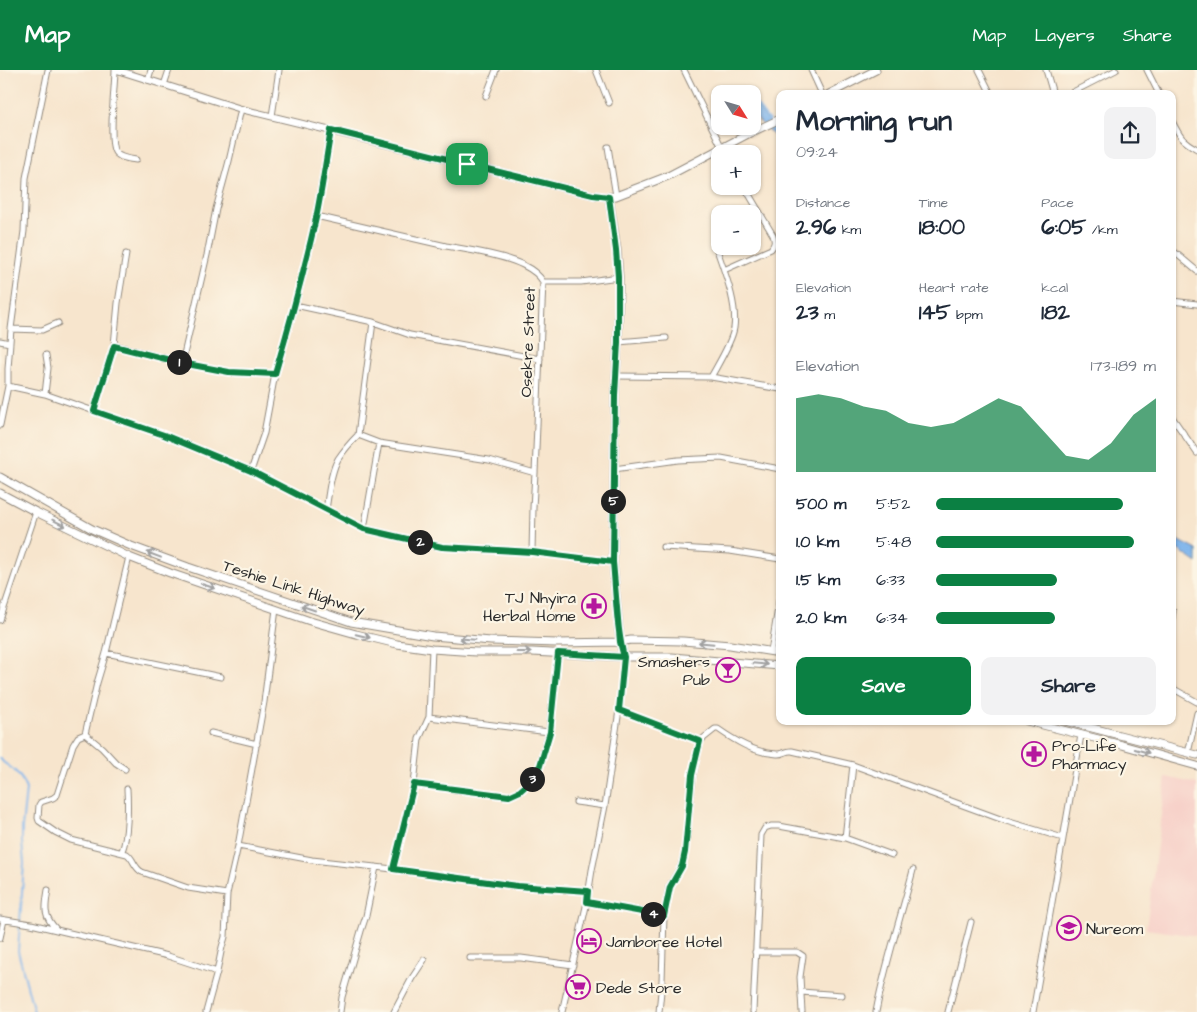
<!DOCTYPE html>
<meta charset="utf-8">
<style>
:root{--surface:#fff;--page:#f2f2f3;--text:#1f2937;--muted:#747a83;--accent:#0b8043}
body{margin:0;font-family:"Architects Daughter",sans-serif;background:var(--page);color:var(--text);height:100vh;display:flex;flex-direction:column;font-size:19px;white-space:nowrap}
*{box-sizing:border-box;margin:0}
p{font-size:16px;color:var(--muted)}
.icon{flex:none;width:28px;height:28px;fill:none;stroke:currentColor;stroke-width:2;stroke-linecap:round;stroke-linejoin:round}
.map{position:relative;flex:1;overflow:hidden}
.sheet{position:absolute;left:776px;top:20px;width:400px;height:635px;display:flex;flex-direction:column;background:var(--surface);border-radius:10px;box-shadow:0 1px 4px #0004}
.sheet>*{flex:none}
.needle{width:32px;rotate:127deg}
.buttons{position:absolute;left:711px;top:15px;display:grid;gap:10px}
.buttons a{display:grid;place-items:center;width:50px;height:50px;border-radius:10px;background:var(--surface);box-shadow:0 1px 4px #0004;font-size:25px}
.pin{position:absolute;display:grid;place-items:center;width:42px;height:42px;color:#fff;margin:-21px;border-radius:10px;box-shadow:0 2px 8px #0006}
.km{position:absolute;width:25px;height:25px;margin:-12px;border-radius:50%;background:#222;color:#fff;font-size:14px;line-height:25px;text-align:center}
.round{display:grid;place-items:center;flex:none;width:52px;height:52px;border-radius:10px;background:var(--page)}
.overview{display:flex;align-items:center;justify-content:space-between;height:85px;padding:0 20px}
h1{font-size:28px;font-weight:800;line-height:38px}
.stats{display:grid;grid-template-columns:repeat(3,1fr);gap:8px;height:85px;padding:5px 20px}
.stats div{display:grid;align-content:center}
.stats b{font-size:21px;font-weight:800}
.stats small{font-size:14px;font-weight:400}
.stats p{font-size:14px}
.chart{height:140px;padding:10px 20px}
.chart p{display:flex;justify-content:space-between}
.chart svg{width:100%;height:90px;margin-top:5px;fill:var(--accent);opacity:.7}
.action{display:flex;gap:10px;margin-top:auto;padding:10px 20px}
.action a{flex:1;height:58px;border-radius:10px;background:var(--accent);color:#fff;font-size:20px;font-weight:800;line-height:58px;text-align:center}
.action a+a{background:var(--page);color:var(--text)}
ul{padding:0 20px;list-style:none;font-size:16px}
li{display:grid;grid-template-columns:80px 60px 1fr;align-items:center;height:38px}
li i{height:12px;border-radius:6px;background:var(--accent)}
header{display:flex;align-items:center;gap:30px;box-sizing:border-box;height:70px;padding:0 25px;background:var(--accent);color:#fff}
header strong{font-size:24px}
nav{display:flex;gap:28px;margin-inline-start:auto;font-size:18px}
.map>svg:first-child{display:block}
</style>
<header>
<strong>Map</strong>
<nav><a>Map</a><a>Layers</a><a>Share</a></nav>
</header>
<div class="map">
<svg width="1197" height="942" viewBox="0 0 1197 942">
<rect width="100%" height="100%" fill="#fcf5e5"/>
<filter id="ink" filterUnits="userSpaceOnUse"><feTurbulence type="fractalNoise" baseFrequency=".02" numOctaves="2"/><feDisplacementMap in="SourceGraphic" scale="10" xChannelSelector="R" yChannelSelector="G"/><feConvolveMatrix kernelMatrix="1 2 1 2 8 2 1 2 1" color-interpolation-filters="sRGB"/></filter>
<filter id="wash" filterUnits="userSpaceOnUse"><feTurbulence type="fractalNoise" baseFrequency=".0096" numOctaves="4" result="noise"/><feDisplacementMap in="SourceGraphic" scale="20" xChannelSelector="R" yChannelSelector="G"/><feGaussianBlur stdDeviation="1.12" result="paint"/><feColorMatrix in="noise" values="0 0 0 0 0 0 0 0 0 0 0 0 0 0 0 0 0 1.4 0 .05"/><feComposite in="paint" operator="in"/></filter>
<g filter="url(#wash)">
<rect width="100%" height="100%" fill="#f7e5cd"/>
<path fill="#f7d1c9" d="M1166,707L1197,714V866L1146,859Z"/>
<path fill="#7db4ec" stroke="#54708c" d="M752,27L761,42L780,65V72L753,45Z
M1172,467L1197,480V493L1173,476Z"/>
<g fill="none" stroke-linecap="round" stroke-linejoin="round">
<path stroke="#7db4ec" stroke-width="2" d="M756,34L770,52
M0,688L3,692L14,700L21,708L26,719L22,758V772L24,793L18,881L34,942"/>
</g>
</g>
<g filter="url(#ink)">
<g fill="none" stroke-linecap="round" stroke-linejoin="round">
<defs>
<path id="minor" d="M115,0C115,15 108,72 115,82C119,88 129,89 136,90
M596,0L609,33
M684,0L725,84
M811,0L822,24
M979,0L991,24
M1046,0L1053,24
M1147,0L1159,24
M148,10L151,0
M164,15L169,0
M1069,24L1116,0
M486,26L496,0
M272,46L279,0
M1172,51C1180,67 1182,71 1197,79
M331,60L316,146L308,183L295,235L275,304L264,363L251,401L364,459L442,477L532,482L613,492
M608,77L616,126
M316,146C359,156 402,166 446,176C469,180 503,185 523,195C531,199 539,204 543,212L535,403L533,438L532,482
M1172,180L1197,201
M724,200L771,179C775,174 775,171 773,165L744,116
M543,212H581L619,207
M1172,231L1197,234
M295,235L373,252L410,265L540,289
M373,252L358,365L379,373L489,390L535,403
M11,259L42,260L58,253
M0,271L10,273
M618,272L666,268
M114,275L118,233L126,184
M182,293L207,185L216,139L229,91L241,39
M616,306L711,307L780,319
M711,307C718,294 732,272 734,258C738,232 722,196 714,171
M8,316L45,324L94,341L114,275L182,293L229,302L275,304
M45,324L48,298L46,285
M94,341L164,365L251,401
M1172,347L1197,383
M0,355L8,316V299L11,259L24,161L26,108L48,0
M614,399L678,390L721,388L780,399
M326,439C329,423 330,404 338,389C344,380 351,372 358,365
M364,459L379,373
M663,477L730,481L780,489
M129,487L106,583L97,613L85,664L78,667L73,675L57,725L53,728L41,732L39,735L38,748L39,751L55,762L71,770L127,784C134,789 134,798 142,802L188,818L227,824
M1172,540L1173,541L1172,548
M0,550L36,442
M771,582L780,525
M106,583L221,607
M1172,618L1197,632
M619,640L700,671L715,659H718C735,671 755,683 777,684C783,685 786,680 792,681L853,695L1006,751L1063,768
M429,647L549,662
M211,663L257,674
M85,664L102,678L116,693L125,699
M1188,683L1197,643
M414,714L419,669L429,647L432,579
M576,732L605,736
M845,768L853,695
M238,776L312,790L393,799L517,816L588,821
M122,781C128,767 128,735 127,719
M393,799L414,714L509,726L520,721L530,712L539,699L549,662L558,583
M48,820C45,838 43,846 57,860
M587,832L664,846L669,817L681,796L685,782L693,705L700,671
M0,849L31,854L168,886L217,902
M0,868L4,850
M755,882H797L803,886L800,907L802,942
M470,888H521L573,895
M801,922L842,925
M206,942L217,902L222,877L225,867L227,824L238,776L264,632L276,539
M340,942L342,927L361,861L366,846L376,797
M394,942L412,908L424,890
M562,942L587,832L592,800L605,736L619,640L624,587
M659,942L662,911L664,846
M753,942L761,765L765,758L771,756H779L845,768L892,785
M876,942C885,894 901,847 913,800
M948,942L971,852
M1033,942L1081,665"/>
<path id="tertiary" d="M117,0L241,39L593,125L609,127"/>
<path id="secondary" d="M829,24L876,0
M0,407L92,459L131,476L188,497L351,552L433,566L491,571L557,573L620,572L631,570L683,571L730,575L780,583
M0,423L36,442L129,487L170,503L310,551L356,564L397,574L432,579L476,582H532L624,587H672L780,596
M624,587L620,572L613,492L615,325L618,272L619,207L617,180L609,127L616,126L668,106L750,63L780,49
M1027,651L1122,675L1197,696
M1065,651L1197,685"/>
</defs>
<use href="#minor" stroke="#91887c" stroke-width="7"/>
<use href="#tertiary" stroke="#91887c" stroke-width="8"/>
<use href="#secondary" stroke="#91887c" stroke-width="9"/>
<use href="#minor" stroke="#fff" stroke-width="5"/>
<use href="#tertiary" stroke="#fff" stroke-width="6"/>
<use href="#secondary" stroke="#fff" stroke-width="7"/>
</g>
<defs><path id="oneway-shaft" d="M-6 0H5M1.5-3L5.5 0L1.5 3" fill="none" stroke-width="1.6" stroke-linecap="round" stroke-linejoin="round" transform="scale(1.25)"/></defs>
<g stroke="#a0a0a0">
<use href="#oneway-shaft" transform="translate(59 453) rotate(26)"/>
<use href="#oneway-shaft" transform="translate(154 485) rotate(-159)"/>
<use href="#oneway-shaft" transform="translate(208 516) rotate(18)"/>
<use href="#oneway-shaft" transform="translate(308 538) rotate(-161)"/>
<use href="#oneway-shaft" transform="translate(363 566) rotate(13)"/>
<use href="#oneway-shaft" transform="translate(467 569) rotate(-175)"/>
<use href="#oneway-shaft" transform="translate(706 573) rotate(-175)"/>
<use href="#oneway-shaft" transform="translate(524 582)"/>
<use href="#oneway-shaft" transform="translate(760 594) rotate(5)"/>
<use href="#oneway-shaft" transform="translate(1142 681) rotate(16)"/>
</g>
</g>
<g fill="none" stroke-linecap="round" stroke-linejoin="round" filter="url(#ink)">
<defs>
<path id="route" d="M467,94L331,60C326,89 322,119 316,148C304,201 290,253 275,304L229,302L182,293L114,276L94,341L164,365L251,401L364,459L442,477L532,482L613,492C616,523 616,556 624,587L558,583L550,662L539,699L530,712L520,721L509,726L414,714L393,799L517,816L588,821L587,832L664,846L670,817L682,796L685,782L692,705L700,671L619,640L624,587L620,572L613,492L615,325L618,272V207L616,180L609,127L593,125L467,94"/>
</defs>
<use href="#route" stroke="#fff" stroke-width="10"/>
<use href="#route" stroke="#0b8043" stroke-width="6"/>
</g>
<defs>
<symbol id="pharmacy-ring" viewBox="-11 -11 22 22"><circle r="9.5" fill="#fcf5e5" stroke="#b5179e" stroke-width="1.5"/><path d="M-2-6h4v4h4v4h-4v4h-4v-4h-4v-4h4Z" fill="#b5179e"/></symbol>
<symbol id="bar-ring" viewBox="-11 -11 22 22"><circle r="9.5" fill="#fcf5e5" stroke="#b5179e" stroke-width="1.5"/><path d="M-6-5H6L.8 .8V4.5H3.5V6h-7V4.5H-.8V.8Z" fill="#b5179e"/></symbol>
<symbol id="school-ring" viewBox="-11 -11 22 22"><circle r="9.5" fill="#fcf5e5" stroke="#b5179e" stroke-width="1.5"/><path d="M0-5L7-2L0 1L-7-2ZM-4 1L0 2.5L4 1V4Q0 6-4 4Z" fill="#b5179e"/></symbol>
<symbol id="hotel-ring" viewBox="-11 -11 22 22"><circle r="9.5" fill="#fcf5e5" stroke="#b5179e" stroke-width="1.5"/><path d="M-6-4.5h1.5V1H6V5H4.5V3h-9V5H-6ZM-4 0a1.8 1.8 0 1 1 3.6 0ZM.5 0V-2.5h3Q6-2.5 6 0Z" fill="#b5179e"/></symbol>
<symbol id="supermarket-ring" viewBox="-11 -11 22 22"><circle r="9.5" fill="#fcf5e5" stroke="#b5179e" stroke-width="1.5"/><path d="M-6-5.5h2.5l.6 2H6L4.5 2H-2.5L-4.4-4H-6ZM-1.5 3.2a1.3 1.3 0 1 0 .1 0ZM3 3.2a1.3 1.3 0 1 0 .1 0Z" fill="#b5179e"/></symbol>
</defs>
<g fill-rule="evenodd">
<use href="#pharmacy-ring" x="580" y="522" width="28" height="28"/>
<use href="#bar-ring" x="714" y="586" width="28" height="28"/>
<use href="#pharmacy-ring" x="1020" y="670" width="28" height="28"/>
<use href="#school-ring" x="1055" y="844" width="28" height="28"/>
<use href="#hotel-ring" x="575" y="857" width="28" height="28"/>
<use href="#supermarket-ring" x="564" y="903" width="28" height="28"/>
</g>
<g text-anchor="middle" stroke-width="4.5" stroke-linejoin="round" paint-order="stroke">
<g font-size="16" fill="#2b2b2b" stroke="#fcf5e5">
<text transform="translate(527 272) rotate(-88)" y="6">Osekre Street</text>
<text transform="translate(294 517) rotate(18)" y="6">Teshie Link Highway</text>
</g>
<g font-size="16" fill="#2b2b2b" stroke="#fcf5e5" text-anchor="start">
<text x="576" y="533" text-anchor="end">TJ Nhyira<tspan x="576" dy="18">Herbal Home</tspan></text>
<text x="710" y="597" text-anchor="end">Smashers<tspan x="710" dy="18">Pub</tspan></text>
<text x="1052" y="681">Pro-Life<tspan x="1052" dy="18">Pharmacy</tspan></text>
<text x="1086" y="864">Nureom</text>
<text x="606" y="877">Jamboree Hotel</text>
<text x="596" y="923">Dede Store</text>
</g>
</g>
</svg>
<div class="buttons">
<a><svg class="needle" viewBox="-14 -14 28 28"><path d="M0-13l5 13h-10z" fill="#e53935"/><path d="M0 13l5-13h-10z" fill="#747a83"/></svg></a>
<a>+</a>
<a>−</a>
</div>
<div class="pin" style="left:467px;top:94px;background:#1e9e55"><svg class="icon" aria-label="arrive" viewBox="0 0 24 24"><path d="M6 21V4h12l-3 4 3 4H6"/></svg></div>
<b class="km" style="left:179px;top:292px">1</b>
<b class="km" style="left:420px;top:472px">2</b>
<b class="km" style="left:532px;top:709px">3</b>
<b class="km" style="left:653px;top:844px">4</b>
<b class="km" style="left:613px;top:431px">5</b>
<section class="sheet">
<div class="overview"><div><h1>Morning run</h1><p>09:24</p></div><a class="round"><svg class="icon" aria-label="share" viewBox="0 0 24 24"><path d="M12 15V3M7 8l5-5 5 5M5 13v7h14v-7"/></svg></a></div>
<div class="stats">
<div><p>Distance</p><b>2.96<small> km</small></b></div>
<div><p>Time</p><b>18:00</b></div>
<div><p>Pace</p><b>6:05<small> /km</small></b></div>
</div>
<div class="stats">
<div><p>Elevation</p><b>23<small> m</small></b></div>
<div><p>Heart rate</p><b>145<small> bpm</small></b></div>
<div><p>kcal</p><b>182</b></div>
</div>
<div class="chart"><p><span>Elevation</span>173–189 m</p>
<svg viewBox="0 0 160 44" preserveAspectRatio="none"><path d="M0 44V8L10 6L20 8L30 12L40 14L50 20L60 22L70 20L80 14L90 8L100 12L110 24L120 36L130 38L140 30L150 16L160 8V44z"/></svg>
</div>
<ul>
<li><b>500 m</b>5:52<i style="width:85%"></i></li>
<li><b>1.0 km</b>5:48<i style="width:90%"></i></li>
<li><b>1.5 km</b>6:33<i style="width:55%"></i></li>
<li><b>2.0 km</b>6:34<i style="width:54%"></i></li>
</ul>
<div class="action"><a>Save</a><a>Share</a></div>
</section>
</div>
